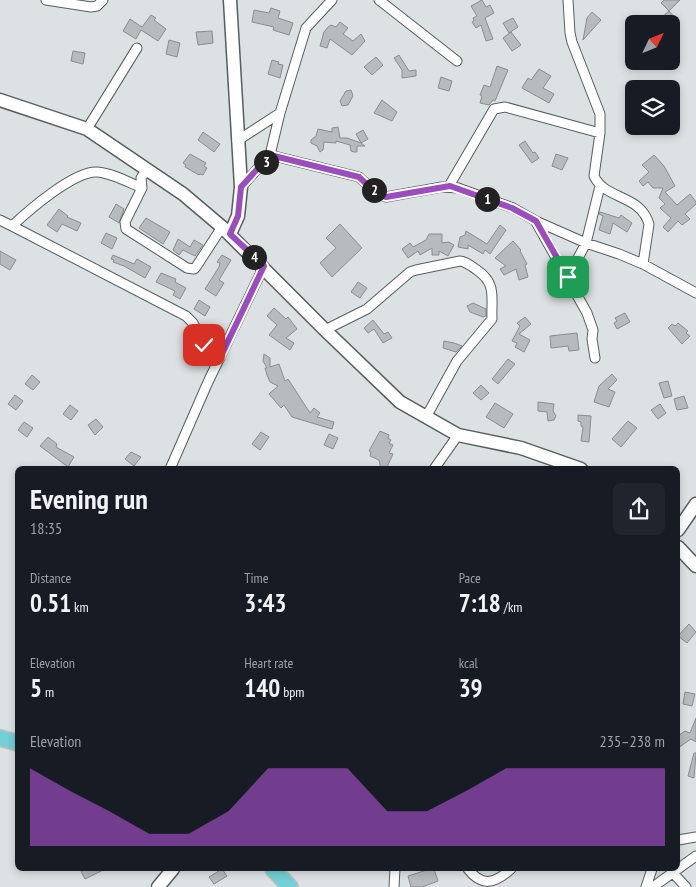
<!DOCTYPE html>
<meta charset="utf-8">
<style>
:root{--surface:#171b24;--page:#20242c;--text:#f1f3f6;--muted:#9ea1a6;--accent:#9b4cbd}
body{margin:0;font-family:"PT Sans Narrow",sans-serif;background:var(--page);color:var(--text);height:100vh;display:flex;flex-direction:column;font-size:19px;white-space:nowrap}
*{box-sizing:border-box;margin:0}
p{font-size:16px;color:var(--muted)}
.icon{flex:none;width:28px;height:28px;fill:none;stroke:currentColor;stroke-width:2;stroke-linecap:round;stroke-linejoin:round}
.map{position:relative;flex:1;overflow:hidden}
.side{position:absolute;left:15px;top:466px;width:665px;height:405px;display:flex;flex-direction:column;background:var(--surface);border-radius:8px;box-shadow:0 2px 8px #0003}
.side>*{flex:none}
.needle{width:32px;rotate:47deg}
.controls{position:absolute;left:625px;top:15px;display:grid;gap:10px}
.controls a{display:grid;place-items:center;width:55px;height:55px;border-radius:8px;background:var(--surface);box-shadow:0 2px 8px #0003;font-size:25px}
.pin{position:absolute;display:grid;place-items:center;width:42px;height:42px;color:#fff;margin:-21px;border-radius:10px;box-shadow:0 2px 8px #0006}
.km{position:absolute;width:25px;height:25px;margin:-12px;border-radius:50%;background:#222;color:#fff;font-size:14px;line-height:25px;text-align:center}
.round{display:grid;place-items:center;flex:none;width:52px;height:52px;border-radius:8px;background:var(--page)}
.head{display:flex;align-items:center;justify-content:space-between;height:85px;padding:0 15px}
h1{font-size:28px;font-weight:700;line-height:38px}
.stats{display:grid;grid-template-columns:repeat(3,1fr);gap:8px;height:85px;padding:5px 15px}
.stats div{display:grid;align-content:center}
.stats b{font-size:25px;font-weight:700}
.stats small{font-size:14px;font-weight:400}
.stats p{font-size:14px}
.chart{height:140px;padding:10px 15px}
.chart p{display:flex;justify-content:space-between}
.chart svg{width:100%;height:90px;margin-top:5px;fill:var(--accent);opacity:.7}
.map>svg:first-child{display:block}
</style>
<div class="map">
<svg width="696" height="887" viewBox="0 0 696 887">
<rect width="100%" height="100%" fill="#dce1e3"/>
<path fill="#b7bbbd" stroke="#898d90" d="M482,0L486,7L490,5L494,13L485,18L493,39L486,41L481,25L476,28L472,22L474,21L473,18L477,16L471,6Z
M664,0H680L669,11L678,21L675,24H659L663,20L661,18L669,11L661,3Z
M271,8L280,11L278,18L293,23L289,35L273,30L274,27L252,22L254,10L269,13Z
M592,12L601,20L583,40L587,18Z
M151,15L156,18L154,20L166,29L158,41L141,30L136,39L123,31L130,19L142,27Z
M513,18L518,27L509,33L503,23Z
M340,22L348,28L343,34L353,41L361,34L365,41L352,55L330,39L327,48L320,46L324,32L328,27L331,25L336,27Z
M212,31L213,43L198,45L196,32Z
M511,32L521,45L512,51L503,38Z
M169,40L180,43L177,57L166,54Z
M73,51L85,53L83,64L71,61Z
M399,55L409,71L416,70V76L402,78V70L394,58Z
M376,57L383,65L372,75L364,67Z
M272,60L279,62L278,64L283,65L280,78L268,74Z
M497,66L508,70L495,101L493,100L489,105L480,103L482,96L480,95L484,85L490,87Z
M539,69L551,76L543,88L554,94L549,103L522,88L528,78L531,80Z
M441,77L452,81L449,91L438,88Z
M351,90L353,96L348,105L342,106L340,101L346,91Z
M382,100L397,112L392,121L374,113Z
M338,127L340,138H347L361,143L356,134L363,130L368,139L361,143L365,146H357V152H354L351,151L350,145L336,141V143L324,142L323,150L320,152L317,146L311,143V140L316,136L318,129L332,132V128Z
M203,132L220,144L214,152L198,140Z
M525,141L533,153L535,152L539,158L532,163L519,145Z
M190,154L206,163L204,166L207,168L203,175L200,174L199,175L185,167L186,165L183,163Z
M556,154L568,158L562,170L552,166Z
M654,155L664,166L675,186L665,192L677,205L690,194L696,202V204L685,214L690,219L682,225L678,221L668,232L663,227L671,218L660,208L665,204L659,198L663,188H653L648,182L643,186L639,181L649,172L642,165Z
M116,204L124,209L119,223L109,217Z
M59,209L68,216L67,217L81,223L77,231L62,224L57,232L47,225Z
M600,212L619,218L621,215L632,223L627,232L613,223L610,234L599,230L603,216L599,214Z
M146,218L170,232L163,244L139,228Z
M340,224L362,248L332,277L320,263L336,248L326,238Z
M500,225L506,230L490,254L485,250L483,254L468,245V249L458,247L460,237L465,235L466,231L487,244Z
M106,233L117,238L112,249L101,243Z
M429,234H442V243L449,242L454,245L448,256L439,251V255H432V248L420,255L418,251L408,258L402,249L410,243L413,247L426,240Z
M178,239L190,247L194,240L203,245L195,256L183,250L179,255L173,250Z
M513,241L521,250L520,251L527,264L525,265L528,277L519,280L516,269L504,275L500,269L506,266L495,258Z
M0,251L16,260L10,270L0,264Z
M113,255L134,264L137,259L151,267L145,278L124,266L113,262L114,260L111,259Z
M222,255L231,260L219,280L224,283L216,296L205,289L219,267L220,263L217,262Z
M161,273L176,279L175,282L186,288L180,299L173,295L175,291L156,282Z
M358,282L367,288L360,298L351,292Z
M199,300L210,307L205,316L194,309Z
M473,303L486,309V316L483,317L470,312L467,306Z
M274,308L286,319L288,317L297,329L286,338L294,343L290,350L269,335L277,325L267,316Z
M625,313L630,322L617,329L614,323L617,321L615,318Z
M525,317L531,324L519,334L530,340L524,352L515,347L517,343L512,341L520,326L517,323Z
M373,320L384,334L388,332L392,338L383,343L374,329L368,333L364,328Z
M678,323L688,331L686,333L690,336L682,344L668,328L672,324L675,326Z
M577,333L579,350L569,351L568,346L551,348L550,336Z
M444,341L454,343L462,346L456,352L443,348Z
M264,354L270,358V367L279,364L285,381L288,379L310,413L314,408L320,413L317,417L334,422L332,429L292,417L284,405L281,408L269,394L278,386L270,382L267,375L265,368H267L263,361Z
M508,359L515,364L498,384L492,379Z
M612,374L617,380L608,389L615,392L609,407L594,402L599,386Z
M32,375L40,382L33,390L25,384Z
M668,381L672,396L664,398L659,383Z
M481,385L489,393L481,400L473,393Z
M15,395L23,401L16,410L8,404Z
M684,396L688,408L677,410L674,399Z
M538,402L554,404L553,411L556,416L554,420L548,421L547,412L538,411Z
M495,403L513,414L504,428L486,417Z
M660,404L666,413L658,419L651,410Z
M70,405L78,411L71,420L63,414Z
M578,415L591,416L589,442L581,441L583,427L581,426V422L578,421Z
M96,419L103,427L95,435L88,425Z
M628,421L637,428L621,447L612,439Z
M24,422L33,428L27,437L18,430Z
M380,431L389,435L388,438L391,440L389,443L393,445L389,453L393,454L386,469H381L379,460L370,456L371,452L369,451Z
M261,432L269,437L260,450L252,444Z
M329,434L338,438L333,449L324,445Z
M48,437L57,444L56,447L74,457L68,467L40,446Z
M131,452L141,457L134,466L125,459Z
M689,624L696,632L687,643L678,636Z
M685,692L695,694L692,706L683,704Z
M696,718V742L691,739L678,748V736L685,731L690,733Z
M694,753H696L694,778L688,776Z
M80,869H105L85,879Z
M222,869L227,876L214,884L209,877Z
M430,869H434L438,881L422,887H411L408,876Z"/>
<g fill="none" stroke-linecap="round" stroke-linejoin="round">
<defs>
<path id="street" d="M46,0L91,7L97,6L103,0
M379,0L457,61
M568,0L570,33L572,42L600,114V133L594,176C605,200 640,194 649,224L643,264
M87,129L137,48
M237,141L280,113
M270,155L359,177L375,192L386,197L442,187L458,188L513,208L536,221L586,243L619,254L643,264L696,293
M449,186L494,109L505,107L600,133
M241,187L270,155L280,113L306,28L332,0
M142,188L125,222L126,229L187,268L194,269L196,267L222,227
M0,220L12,226C29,210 74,171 97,172C112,173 128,182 142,188L141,178L147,169
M536,222L587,313L593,330L592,339L595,358
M12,226L186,316L193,323L204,345L220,358
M568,277L586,243L600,186
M325,330L367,309L410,272L416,270L460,261C467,262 471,266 477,270C497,284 491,297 492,319L457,361L426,417
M170,469L208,382L264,266
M434,469L458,435
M678,840L696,837
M468,869C482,887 494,884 511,869
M673,873L686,887
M394,887L395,869
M646,887L652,869
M653,887L696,856"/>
<path id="secondary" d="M230,0L241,187L238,216L230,234
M0,100L87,129L183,194L222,227L325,330L400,402L458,435L521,448L581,469
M678,530L696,504
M678,547L696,566
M158,887L173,869"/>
<path id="primary" d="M0,738L18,743
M273,869L290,887"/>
</defs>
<use href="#street" stroke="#595d5f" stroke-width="11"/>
<use href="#secondary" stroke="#595d5f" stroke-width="15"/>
<use href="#primary" stroke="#bebebe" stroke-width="18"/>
<use href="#street" stroke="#fff" stroke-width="9"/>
<use href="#secondary" stroke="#fff" stroke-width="12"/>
<use href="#primary" stroke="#73d0d6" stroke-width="15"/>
</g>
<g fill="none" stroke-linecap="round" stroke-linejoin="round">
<defs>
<path id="route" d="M204,345L220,358L264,266L230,234L238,216L241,187L270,155L359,177L375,192L386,197L450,186L512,208L536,221L568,277"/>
</defs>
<use href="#route" stroke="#fff" stroke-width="10"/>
<use href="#route" stroke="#9b4cbd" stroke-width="6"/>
</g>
</svg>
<div class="controls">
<a><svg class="needle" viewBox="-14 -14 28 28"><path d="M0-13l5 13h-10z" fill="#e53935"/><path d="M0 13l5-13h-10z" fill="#9ea1a6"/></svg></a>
<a><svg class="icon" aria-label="layers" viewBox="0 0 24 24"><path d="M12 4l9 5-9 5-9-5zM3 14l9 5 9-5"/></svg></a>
</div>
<div class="pin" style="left:568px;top:277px;background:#1e9e55"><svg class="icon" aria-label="arrive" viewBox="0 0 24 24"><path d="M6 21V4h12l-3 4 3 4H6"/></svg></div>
<div class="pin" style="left:204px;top:345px;background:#d93025"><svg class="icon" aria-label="check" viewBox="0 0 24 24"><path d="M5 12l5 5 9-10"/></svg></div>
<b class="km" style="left:487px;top:199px">1</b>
<b class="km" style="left:374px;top:190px">2</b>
<b class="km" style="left:266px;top:162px">3</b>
<b class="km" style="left:254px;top:257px">4</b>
<section class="side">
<div class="head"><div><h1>Evening run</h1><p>18:35</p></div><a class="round"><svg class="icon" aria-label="share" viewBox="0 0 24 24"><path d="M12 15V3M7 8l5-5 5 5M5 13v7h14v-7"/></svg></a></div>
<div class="stats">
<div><p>Distance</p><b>0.51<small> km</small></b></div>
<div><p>Time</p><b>3:43</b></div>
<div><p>Pace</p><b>7:18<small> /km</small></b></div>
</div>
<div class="stats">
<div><p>Elevation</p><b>5<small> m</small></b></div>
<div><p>Heart rate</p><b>140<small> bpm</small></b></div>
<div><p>kcal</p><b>39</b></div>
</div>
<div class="chart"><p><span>Elevation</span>235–238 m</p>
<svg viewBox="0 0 160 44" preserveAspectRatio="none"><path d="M0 44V6L10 17L20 27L30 38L40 38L50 27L60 6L70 6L80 6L90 27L100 27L110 17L120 6L130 6L140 6L150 6L160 6V44z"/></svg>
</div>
</section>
</div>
